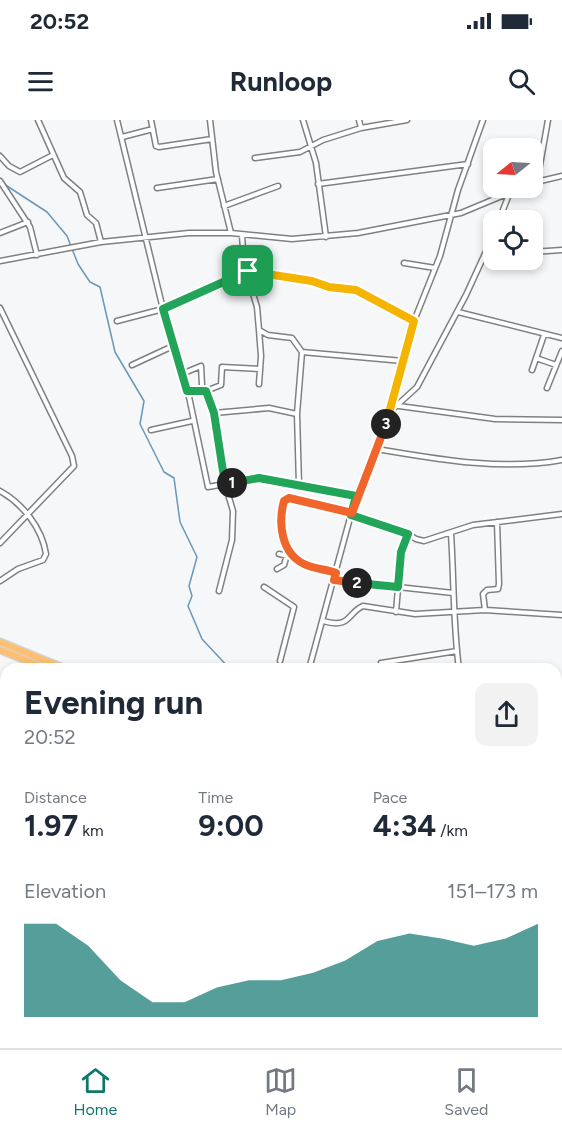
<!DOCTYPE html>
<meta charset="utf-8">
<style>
:root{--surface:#fff;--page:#f2f2f3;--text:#1f2937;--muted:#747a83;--line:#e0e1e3;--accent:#0f766e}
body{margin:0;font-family:Figtree,sans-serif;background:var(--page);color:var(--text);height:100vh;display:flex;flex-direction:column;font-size:22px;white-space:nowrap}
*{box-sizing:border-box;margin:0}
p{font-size:20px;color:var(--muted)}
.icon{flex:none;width:33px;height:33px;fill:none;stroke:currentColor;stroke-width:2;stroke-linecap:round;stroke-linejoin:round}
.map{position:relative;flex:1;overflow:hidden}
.drawer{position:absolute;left:0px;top:543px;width:562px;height:386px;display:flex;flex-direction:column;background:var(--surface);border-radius:18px 18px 0 0;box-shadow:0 3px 9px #0003}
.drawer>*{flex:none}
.needle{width:39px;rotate:252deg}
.buttons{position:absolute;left:483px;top:18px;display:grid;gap:12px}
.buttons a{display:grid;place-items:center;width:60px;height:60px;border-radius:12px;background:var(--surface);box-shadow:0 3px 9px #0003;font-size:30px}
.pin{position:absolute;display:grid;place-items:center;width:51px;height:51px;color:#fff;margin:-26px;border-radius:12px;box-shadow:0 3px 9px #0006}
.km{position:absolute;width:30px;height:30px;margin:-15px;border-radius:50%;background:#222;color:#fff;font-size:16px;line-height:30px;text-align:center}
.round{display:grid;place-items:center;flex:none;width:63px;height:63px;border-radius:12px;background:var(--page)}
.headline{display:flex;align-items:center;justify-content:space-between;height:102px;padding:0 24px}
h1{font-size:33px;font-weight:700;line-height:45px}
.figures{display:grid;grid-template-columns:repeat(3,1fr);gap:9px;height:102px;padding:6px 24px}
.figures div{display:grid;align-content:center}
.figures b{font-size:30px;font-weight:700}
.figures small{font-size:16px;font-weight:400}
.figures p{font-size:16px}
.chart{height:168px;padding:12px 24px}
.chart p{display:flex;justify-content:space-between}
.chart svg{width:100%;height:108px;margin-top:6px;fill:var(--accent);opacity:.7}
.status{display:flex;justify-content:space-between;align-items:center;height:42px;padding:0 30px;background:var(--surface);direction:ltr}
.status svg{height:16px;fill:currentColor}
header{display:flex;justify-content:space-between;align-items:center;height:78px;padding:0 24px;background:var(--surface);font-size:27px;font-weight:700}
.menu{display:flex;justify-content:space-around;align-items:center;height:84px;border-top:2px solid var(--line);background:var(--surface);font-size:16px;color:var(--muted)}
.menu a{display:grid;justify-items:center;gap:3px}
.menu .on{color:var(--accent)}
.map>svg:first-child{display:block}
</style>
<div class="status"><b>20:52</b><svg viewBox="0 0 49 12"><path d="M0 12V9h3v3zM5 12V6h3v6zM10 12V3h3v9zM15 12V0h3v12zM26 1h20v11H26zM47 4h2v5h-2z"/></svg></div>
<header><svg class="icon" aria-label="menu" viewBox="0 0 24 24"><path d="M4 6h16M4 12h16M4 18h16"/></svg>Runloop<svg class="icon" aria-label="search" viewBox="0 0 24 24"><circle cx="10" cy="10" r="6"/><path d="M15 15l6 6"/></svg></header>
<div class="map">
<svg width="562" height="928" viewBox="0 0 562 928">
<rect width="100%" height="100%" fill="#f6f7f8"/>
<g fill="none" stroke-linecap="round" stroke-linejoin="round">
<path stroke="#6997b7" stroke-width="1.5" d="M4,64L47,92L67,116L78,144L90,162L100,167L115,232L144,281L140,304L164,352L174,358L180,402L197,437L189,466L192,476L188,486L202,519L230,549
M373,922L377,928"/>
<defs>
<path id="minor" d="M38,0L64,58L80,72L87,95L96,103L101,122
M117,0L163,189L184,253L208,367L259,358L356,376
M151,0L156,26L159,27L212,19
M210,0L216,52L231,113
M303,0L316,43L326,117
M359,0L361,8
M122,17L153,9
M0,36L9,46L20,52L53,35
M255,38L300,32L323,20L361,8L407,0
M0,61L30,107L37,135
M537,62L548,0
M532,63L562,56
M318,64L468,44
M157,68L218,59
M224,86L278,66
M499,100L510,72
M0,113L28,102
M242,115L244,144L257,187L259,210L268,215L292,218L302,232L297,294L299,365
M532,132L562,130
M485,135H494
M0,141L101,122L189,113H231L292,119L358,113L461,93L521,68
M404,143L435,148
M0,188L72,336L74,346L0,423
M458,192L562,218
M117,201L163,189L248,151L312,161L329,167L356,170L414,201
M259,210L261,236L259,264
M302,232L403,241
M536,238L556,245
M132,245L173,226
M532,250L544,215
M184,253L201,246L202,265L214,293L225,364L233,391L232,420L219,471
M547,268L562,231
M187,271H206L221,265L222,247L260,249
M399,286L495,299L562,300
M393,289L417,267L466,175L494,114
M214,293L269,288L297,294
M151,310L192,301
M377,329C437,339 501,351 562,340
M0,371C23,384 42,408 46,434L43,440L18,449L0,461
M351,395L403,411L416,419L424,421L473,405L562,394
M451,414C454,459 453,504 459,549
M279,434L288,436
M277,449L284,445L287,435
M336,453C326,449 314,449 304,444C281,433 278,403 284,381L289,379L352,393
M334,460L453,473
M264,467L294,487L280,541
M485,490L483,474L487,470L498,469L499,464L497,402
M396,492L401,432L408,414
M323,501C351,509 347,493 363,486L415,494L485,490L562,495
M381,543L457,531
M309,549L356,376L392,290L414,201L440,136L458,70L483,0
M556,572L562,571
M556,620L562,619
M0,650L6,630
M556,657L562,656
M0,742L6,737
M556,851L562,850
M0,863L6,861
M556,895H562
M106,922L107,928
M185,922L186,928
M235,922L236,928
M429,922L430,928
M522,922V928"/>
<path id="highway" d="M0,522L66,549
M0,530L48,549
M556,754L562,756"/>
</defs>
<use href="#minor" stroke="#7f8082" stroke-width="7"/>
<use href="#highway" stroke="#d3d3d3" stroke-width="9"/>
<use href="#minor" stroke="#fff" stroke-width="4"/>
<use href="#highway" stroke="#febf70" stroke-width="6"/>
</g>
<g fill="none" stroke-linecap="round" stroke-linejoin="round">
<defs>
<path id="split-1" d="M232,363L225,364L214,293L206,271H187L163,189L248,151"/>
<path id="split-2" d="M232,363L259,358L356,376L351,395L408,414L401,432L398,467L357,463"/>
<path id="split-3" d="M357,463L334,460L336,453C326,449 314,449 304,444C281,433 278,403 284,381L289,378L352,393L386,304"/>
<path id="split-4" d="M248,151L312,161L329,167L356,170L414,201L386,304"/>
</defs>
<use href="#split-1" stroke="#fff" stroke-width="12"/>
<use href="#split-2" stroke="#fff" stroke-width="12"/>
<use href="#split-3" stroke="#fff" stroke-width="12"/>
<use href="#split-4" stroke="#fff" stroke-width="12"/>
<use href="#split-1" stroke="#22a559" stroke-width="8"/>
<use href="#split-2" stroke="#22a559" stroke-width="8"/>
<use href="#split-3" stroke="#f0652b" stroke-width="8"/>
<use href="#split-4" stroke="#f5b400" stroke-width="8"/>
</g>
</svg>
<div class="buttons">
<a><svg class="needle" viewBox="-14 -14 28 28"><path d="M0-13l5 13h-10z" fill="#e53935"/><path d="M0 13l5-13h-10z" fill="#747a83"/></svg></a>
<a><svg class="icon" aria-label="locate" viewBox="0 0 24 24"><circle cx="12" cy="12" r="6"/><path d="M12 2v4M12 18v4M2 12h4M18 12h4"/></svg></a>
</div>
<div class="pin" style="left:248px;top:151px;background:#1e9e55"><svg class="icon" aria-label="arrive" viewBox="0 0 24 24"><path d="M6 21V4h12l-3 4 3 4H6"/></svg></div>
<b class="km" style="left:232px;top:363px">1</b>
<b class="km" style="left:357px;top:463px">2</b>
<b class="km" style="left:386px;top:304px">3</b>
<section class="drawer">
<div class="headline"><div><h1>Evening run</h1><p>20:52</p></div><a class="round"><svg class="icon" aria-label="share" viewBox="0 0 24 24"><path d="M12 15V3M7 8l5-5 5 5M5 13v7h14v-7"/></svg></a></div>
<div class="figures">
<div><p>Distance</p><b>1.97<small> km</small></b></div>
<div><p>Time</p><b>9:00</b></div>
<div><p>Pace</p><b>4:34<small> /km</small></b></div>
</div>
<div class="chart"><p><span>Elevation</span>151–173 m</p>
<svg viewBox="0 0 160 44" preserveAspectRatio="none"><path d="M0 44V6L10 6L20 15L30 29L40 38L50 38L60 32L70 29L80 29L90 26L100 21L110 13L120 10L130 12L140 15L150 12L160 6V44z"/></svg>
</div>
</section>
</div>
<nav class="menu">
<a class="on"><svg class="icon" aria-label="home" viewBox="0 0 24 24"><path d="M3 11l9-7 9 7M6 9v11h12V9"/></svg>Home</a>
<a><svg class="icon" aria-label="map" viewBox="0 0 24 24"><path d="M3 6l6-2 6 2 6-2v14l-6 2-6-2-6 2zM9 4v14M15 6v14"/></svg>Map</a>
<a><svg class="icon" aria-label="saved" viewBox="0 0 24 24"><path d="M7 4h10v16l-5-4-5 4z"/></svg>Saved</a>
</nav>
